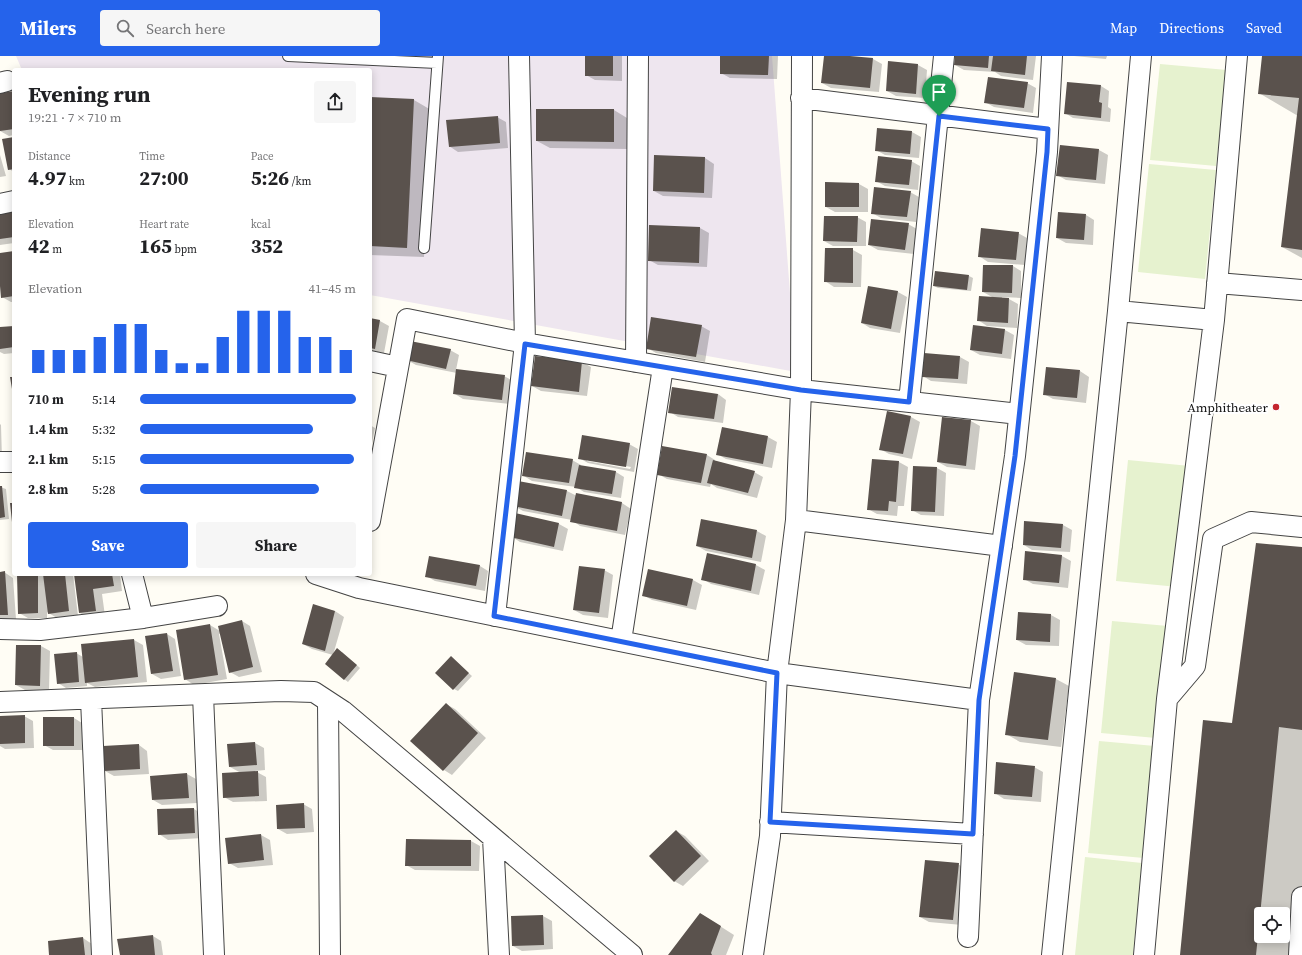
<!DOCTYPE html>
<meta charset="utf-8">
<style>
:root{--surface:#fff;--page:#f6f6f6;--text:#202124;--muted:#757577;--accent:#2563eb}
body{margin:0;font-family:"Source Serif 4",serif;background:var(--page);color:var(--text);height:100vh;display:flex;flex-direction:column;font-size:15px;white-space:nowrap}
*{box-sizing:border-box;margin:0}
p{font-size:13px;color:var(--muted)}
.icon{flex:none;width:22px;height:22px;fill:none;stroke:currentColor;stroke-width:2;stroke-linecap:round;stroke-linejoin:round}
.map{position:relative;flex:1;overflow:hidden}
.sheet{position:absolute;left:12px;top:12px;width:360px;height:508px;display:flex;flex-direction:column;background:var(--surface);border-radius:4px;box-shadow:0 2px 10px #0003}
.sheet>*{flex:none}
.controls{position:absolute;left:1254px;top:851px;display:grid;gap:8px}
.controls a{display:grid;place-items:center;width:36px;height:36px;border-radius:4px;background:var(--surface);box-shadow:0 2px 10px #0003;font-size:20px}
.pin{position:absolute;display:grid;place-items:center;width:34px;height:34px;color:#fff;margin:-41px -17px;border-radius:50% 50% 50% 0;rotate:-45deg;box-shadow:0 0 4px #0007}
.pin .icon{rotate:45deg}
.round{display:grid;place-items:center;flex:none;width:42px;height:42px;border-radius:4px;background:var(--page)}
.overview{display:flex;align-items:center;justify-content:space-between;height:68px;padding:0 16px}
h1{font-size:22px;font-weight:700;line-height:30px}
.metrics{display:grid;grid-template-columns:repeat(3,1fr);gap:6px;height:68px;padding:4px 16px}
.metrics div{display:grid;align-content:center}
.metrics b{font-size:20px;font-weight:700}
.metrics small{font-size:11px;font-weight:400}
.metrics p{font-size:11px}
.chart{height:112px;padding:8px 16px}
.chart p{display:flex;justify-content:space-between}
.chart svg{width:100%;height:72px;margin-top:4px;stroke:var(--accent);stroke-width:6}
.cta{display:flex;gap:8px;margin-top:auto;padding:8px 16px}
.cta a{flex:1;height:46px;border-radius:4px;background:var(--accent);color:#fff;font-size:16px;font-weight:700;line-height:46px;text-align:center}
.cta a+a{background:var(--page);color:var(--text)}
ul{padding:0 16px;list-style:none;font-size:13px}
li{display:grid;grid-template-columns:64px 48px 1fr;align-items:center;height:30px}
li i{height:10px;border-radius:5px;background:var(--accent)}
header{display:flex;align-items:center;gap:24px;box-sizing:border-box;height:56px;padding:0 20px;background:var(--accent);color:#fff}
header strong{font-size:19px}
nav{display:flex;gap:22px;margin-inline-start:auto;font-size:14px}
.search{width:280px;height:36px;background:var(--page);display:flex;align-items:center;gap:10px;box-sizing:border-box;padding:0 14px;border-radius:4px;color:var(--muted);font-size:15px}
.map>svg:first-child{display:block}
</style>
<header>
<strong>Milers</strong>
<div class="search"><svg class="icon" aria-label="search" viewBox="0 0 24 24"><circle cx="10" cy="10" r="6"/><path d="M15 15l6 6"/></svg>Search here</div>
<nav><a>Map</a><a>Directions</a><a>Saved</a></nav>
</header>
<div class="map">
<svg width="1302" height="899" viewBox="0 0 1302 899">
<rect width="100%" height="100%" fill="#fffdf5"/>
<path fill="#eee6ef" d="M16,0H772L796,316L370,239V14H22Z"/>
<path fill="#e6f2cf" d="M1160,8L1227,14L1216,110L1150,104Z
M1149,108L1216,114L1205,223L1138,216Z
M1128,404L1190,410L1178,531L1116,525Z
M1112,565L1168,570L1156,682L1101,677Z
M1099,685L1155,690L1144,802L1088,797Z
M1085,801L1142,807L1133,899H1075Z"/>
<path fill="#0003" fill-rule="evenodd" d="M308,0H440V2Z
M586,0H622V25L595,24L586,19Z
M721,0H778L777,23L730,22L721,17Z
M825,0L873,3L882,8L879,36L831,32L822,27Z
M956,0H1036L1033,24L1001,20L995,16L964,14L955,9Z
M1074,0H1107L1106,3Z
M1263,0H1302V202L1282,191L1298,60L1259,37Z
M918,9L927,14L925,42L896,40L887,35Z
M1027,27L1036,32L1033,57L994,51L985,46Z
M1101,30L1109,35L1108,51L1111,53L1110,66L1073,62L1065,57Z
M14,36V79L9,80L0,75V38Z
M370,42L414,44L431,54L424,201L370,199Z
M614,54L627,62V93L550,92L537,85Z
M497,61L506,66L508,92L458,96L449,90Z
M912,76L921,81L919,102L885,99L876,94Z
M14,82V116L9,113Z
M1061,90L1099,94L1108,99L1105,128L1066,124L1057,119Z
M0,99L6,120L0,121Z
M655,100L705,102L714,108L712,142L663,140L654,135Z
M911,105L920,110L918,134L885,130L876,125Z
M826,127L859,128L868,133V156H835L826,151Z
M910,136L919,141L916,166L881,162L872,157Z
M14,153V187L0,189V156Z
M1086,159L1094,164L1093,189L1066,187L1057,182Z
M857,161L866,166V190H833L824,185Z
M908,168L917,173L914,198L878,194L869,189Z
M650,170L700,172L709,177L707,211L658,209L649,204Z
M1018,177L1027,182L1025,209L988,206L979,200Z
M853,194L862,199L861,231H834L825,225Z
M14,196V246H11L2,241L0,222V198Z
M1013,210L1021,215V242L1002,241V243H1009L1018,248L1017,272L987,270L978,264L994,242L983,236Z
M969,220L973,222L971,235L938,232L934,230Z
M868,231L898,236L907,241L900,277L870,272L862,267Z
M370,263L380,265L389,270L384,297L370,295Z
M701,270L710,275L705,306L656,297L647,292Z
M14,271V297L4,298L0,296V272Z
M974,271L1005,274L1014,279L1011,303L980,299L971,294Z
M450,294L459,299L456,314L504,320L513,325L510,348L463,343L455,338L457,317L416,309L407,304Z
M960,301L969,306L967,328L931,325L923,320Z
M582,306L591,311L587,340L541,335L532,330Z
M1080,315L1089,321L1086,347L1053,343L1044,338Z
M370,323L372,324L370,347Z
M718,338L726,344L723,367L678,361L670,356Z
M888,356L911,361L920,366L912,403L889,398L880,393Z
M943,362L971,365L980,370L975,414L947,411L938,406Z
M0,368L1,369L2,403H0Z
M370,369L375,372L370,397Z
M722,372L768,381L777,386L772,412L726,403L717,398Z
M629,388L638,393L634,416L588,407L579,402ZM587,403L631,411L630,413L587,405Z
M707,399L715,404V405L754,416L763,421L757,442L717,432L711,428L710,431L667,423L658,418Z
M572,404L581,409V410L616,416L624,421L621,442L584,436L576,431L532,425L524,420Z
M873,404L899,406L908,411L904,450H898L897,460L877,458L868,453Z
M937,412L946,417L944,460L921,459L912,454Z
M519,426L567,435L577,440V438L622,447L631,453L625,479L580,470L572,464L523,455L514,450Z
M0,431L6,433L9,463L0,464Z
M516,458L559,468L568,473L563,495L520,486L511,480Z
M1063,469L1072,474L1070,496L1032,494L1024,489Z
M757,475L766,480L761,506L706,495L697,490Z
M1302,492V856L1298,899H1181L1233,668ZM1261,858H1283V880H1261Z
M1026,497L1062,500L1071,505L1068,532L1033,528L1024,523Z
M708,499L756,509L765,514L759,539L711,528L703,523Z
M480,510L488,515L485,535L435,525L426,520Z
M604,514L613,519L608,562L583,559L574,554Z
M649,515L693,524L702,529L696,554L652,544L643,539Z
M4,516L13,522L16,563L0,564V517Z
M18,518H73L78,560L57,562L47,556V562H28L19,557Z
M75,518H120L122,535L102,538L105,560L89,562L80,557Z
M313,550L335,555L344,561L333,599L342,596L360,612L348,626L344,623L333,599L312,593L303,588Z
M1051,559L1060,564L1059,590L1026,589L1017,584Z
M242,565L250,570L262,616L239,621L230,616L221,577L219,578L227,623L194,629L185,623L210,569L220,575Z
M167,578L175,583L181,620L161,623L152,618Z
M134,584L143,589L147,626L95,631L87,627V630L66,632L58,627L76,597L83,601L82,589Z
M17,590H41L50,595L49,634H25L16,629Z
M451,602L472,620L458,635L454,633Z
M1015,617L1056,623L1069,630L1061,691L1020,686L1006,678Z
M446,648L455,653L486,682L452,719L444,714Z
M24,660L33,665L34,692L5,693L0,690V661Z
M74,662L82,667L83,694H53L44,689Z
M255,687L264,692L265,714L255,715L266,721L267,745L233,746L224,741L241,717L230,711Z
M139,689L147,695L149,718L114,720L105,715Z
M1034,711L1043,716L1041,746L1004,743L995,737Z
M187,718L196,723L197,747L162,749L153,744Z
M303,748L312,753L314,776L287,778L278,773Z
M194,753L202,758L203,782L168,784L159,778Z
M676,775L685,780L709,805L683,830L674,825Z
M261,779L270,784L273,809L238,812L229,807L226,783Z
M471,785L480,790L479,815L415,814L406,809Z
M958,808L967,814L962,869L929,866L920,861Z
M701,858L734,879L726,899H669Z
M543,860L552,865L553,893L522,895L513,890Z
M153,880L161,885L163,899H121Z
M83,882L92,888L93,899H50Z"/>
<path fill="#5a524d" d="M585,0H613V20H585Z
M720,0H769L768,19L720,18Z
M824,0H850L873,2L870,32L821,27Z
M955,0H989L988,12L954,9Z
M993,0H1027L1025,19L991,15Z
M1262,0H1302V194L1281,191L1299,42L1258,38Z
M888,5L918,8L916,38L886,35Z
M988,21L1028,26L1024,52L984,47Z
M1067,26L1101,29L1099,46L1102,47L1101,62L1064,58Z
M14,35V73L0,75V37Z
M370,41L414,43L407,192L370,190Z
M536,53H614V86L536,85Z
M498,60L500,87L449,91L446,64Z
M877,72L912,75L910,98L875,95Z
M14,81V113L8,114L2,83Z
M1060,89L1099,93L1096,124L1056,120Z
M654,99L705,101L704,137L653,135Z
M878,100L912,104L909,129L875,126Z
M825,126L859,127V151H825Z
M874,131L911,135L907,161L871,158Z
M14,152V181L0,183V155Z
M1058,156L1086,158L1084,184L1056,182Z
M824,160H858L857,186L823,185Z
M871,163L909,167L905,194L868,189Z
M649,169L700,171L699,207L648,205Z
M981,172L1019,176L1016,204L978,201Z
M825,192H853V227L824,226Z
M14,195V240L1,242L0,230V197Z
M983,209H1013L1012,237L982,236Z
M935,215L969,219L967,234L933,230Z
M868,230L898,235L891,273L861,267Z
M979,240L1009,242L1008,267L977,265Z
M651,261L702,269L696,301L646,293Z
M370,262L380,264L375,293L370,292Z
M973,269L1005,273L1002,298L970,294Z
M14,270V291L0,293V271Z
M410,285L451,293L446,313L406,304Z
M924,297L960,300L958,323L922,321Z
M535,300L582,305L579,336L531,330Z
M1046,311L1080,314L1077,342L1043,339Z
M456,313L505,319L502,344L453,338Z
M10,321H14V339H13Z
M672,331L718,338L714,363L668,357Z
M887,355L911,360L903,398L879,394Z
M942,361L971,364L966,410L937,406Z
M722,371L768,380L763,408L716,399Z
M582,379L630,387L626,411L578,403Z
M662,390L707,398L701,427L657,419Z
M526,396L573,403L569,427L522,420Z
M872,403L899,405L896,446L889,445L888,455L867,454Z
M713,404L755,415L748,437L707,427Z
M579,409L616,415L612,438L574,432Z
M913,410L937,411L935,456L911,455Z
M518,425L567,434L562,460L513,450Z
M0,430H2L5,461L0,462Z
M576,437L622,446L617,475L570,466Z
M10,447H14V466H12Z
M515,457L559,467L554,491L510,481Z
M701,463L757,474L752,502L696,490Z
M1024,465L1063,468L1061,492L1023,489Z
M1256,487L1302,491V674L1279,671L1256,899H1180L1203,664L1232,667Z
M1025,495L1062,499L1059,527L1023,524Z
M707,497L756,508L751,535L701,524Z
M429,500L480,509L476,530L425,521Z
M579,510L605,513L599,557L573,554Z
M648,513L693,523L687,550L642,540Z
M5,515L8,559H0V516Z
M17,518H38V557L18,558Z
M43,518H65L69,555L48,558Z
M74,518H112L114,530L93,533L96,555L79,557Z
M313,548L335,555L325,595L302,588Z
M1018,556L1051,558L1050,586L1016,584Z
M242,564L253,611L229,617L218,570Z
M210,568L218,619L184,624L176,574Z
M167,577L173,615L151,618L145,580Z
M134,583L138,621L85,627L81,588Z
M16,589H41L40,630L15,629Z
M337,592L357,609L344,624L325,608Z
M77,596L79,626L57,628L54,598Z
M451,600L469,617L453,634L435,617Z
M1014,616L1056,622L1048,684L1005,679Z
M446,647L478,677L443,715L410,685Z
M25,659V687L0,688V660Z
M43,661H74V690H43Z
M255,686L257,709L229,711L227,688Z
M139,688L140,713L104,715L103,690Z
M996,706L1035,710L1032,741L994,738Z
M258,715L259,740L223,742L222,717Z
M187,717L189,742L152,744L150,720Z
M304,747L305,772L277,773L276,749Z
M194,752L195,777L158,779L157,753Z
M676,774L701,800L674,826L649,800Z
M261,778L264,804L228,808L225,782Z
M406,783L471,784V810H405Z
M925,804L959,807L953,864L919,861Z
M700,857L721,870L711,897L712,899H668Z
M543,859L544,889L512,890L511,860Z
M153,879L155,899H120L117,883Z
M83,881L85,899H49L48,885Z"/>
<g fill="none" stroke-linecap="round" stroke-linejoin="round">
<defs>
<path id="service" d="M288,0L437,7
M424,192L438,0"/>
<path id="minor" d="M0,27L7,25
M801,42L1048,73
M0,148L14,145
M1217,227L1302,234
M1118,255L1214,264
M370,305L398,311
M636,306L638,0
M909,346L944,0
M0,406H14
M796,464L1002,490
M370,465L407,263L525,287L801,334L1019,358
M132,518L143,562
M316,518L359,532L777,617L979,644
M495,560L525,287L519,0
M0,573L40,574L143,562L217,550
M621,585L663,311
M203,639L214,899
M91,643L102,899
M1167,643L1195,610L1213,483L1251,466L1302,471
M0,646L281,635L314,636L343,655L632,899
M328,646L330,899
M770,766L973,778
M493,782L499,899
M968,881L979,644L1015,400L1047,96L1052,0
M753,899L770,780L777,617L796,464L801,334L802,0
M1052,899L1118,255L1141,0
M1144,899L1167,643L1214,264L1237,0
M1299,899L1302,841"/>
</defs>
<use href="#service" stroke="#444" stroke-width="12"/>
<use href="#minor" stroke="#444" stroke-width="22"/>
<use href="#service" stroke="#fff" stroke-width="10"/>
<use href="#minor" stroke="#fff" stroke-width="20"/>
</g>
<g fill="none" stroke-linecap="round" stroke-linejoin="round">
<defs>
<path id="route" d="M939,60L1048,73L1047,96L1015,400L979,644L973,778L770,766L777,617L494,560L525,288L801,334L909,346Z"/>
</defs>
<use href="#route" stroke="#fff" stroke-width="8"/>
<use href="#route" stroke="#2563eb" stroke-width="5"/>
</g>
<circle fill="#c4262e" stroke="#fff" stroke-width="1.5" cx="1276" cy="351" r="4"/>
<g text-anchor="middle" stroke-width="4" stroke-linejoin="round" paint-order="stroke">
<g font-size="13" fill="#111" stroke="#fff" text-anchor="end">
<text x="1268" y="356">Amphitheater</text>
</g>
</g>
</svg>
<div class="controls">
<a><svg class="icon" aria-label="locate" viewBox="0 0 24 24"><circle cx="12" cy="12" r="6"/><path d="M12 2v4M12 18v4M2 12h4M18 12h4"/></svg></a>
</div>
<div class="pin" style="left:939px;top:60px;background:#1e9e55"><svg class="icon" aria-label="arrive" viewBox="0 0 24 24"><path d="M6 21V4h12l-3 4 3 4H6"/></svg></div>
<section class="sheet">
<div class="overview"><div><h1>Evening run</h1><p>19:21 · 7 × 710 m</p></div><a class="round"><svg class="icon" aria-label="share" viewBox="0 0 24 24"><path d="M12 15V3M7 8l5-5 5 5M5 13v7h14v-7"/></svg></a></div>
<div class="metrics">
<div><p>Distance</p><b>4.97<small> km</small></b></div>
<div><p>Time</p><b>27:00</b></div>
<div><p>Pace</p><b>5:26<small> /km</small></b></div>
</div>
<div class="metrics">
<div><p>Elevation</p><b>42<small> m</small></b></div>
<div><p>Heart rate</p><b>165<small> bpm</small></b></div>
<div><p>kcal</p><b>352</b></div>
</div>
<div class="chart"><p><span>Elevation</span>41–45 m</p>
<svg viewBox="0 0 160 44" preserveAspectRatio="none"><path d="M5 44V30M15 44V30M25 44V30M35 44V22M45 44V14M55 44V14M65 44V30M75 44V38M85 44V38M95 44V22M105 44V6M115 44V6M125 44V6M135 44V22M145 44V22M155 44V30"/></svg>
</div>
<ul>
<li><b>710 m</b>5:14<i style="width:100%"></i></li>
<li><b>1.4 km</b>5:32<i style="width:80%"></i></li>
<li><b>2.1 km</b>5:15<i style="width:99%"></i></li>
<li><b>2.8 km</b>5:28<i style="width:83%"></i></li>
</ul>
<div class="cta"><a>Save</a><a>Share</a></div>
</section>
</div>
